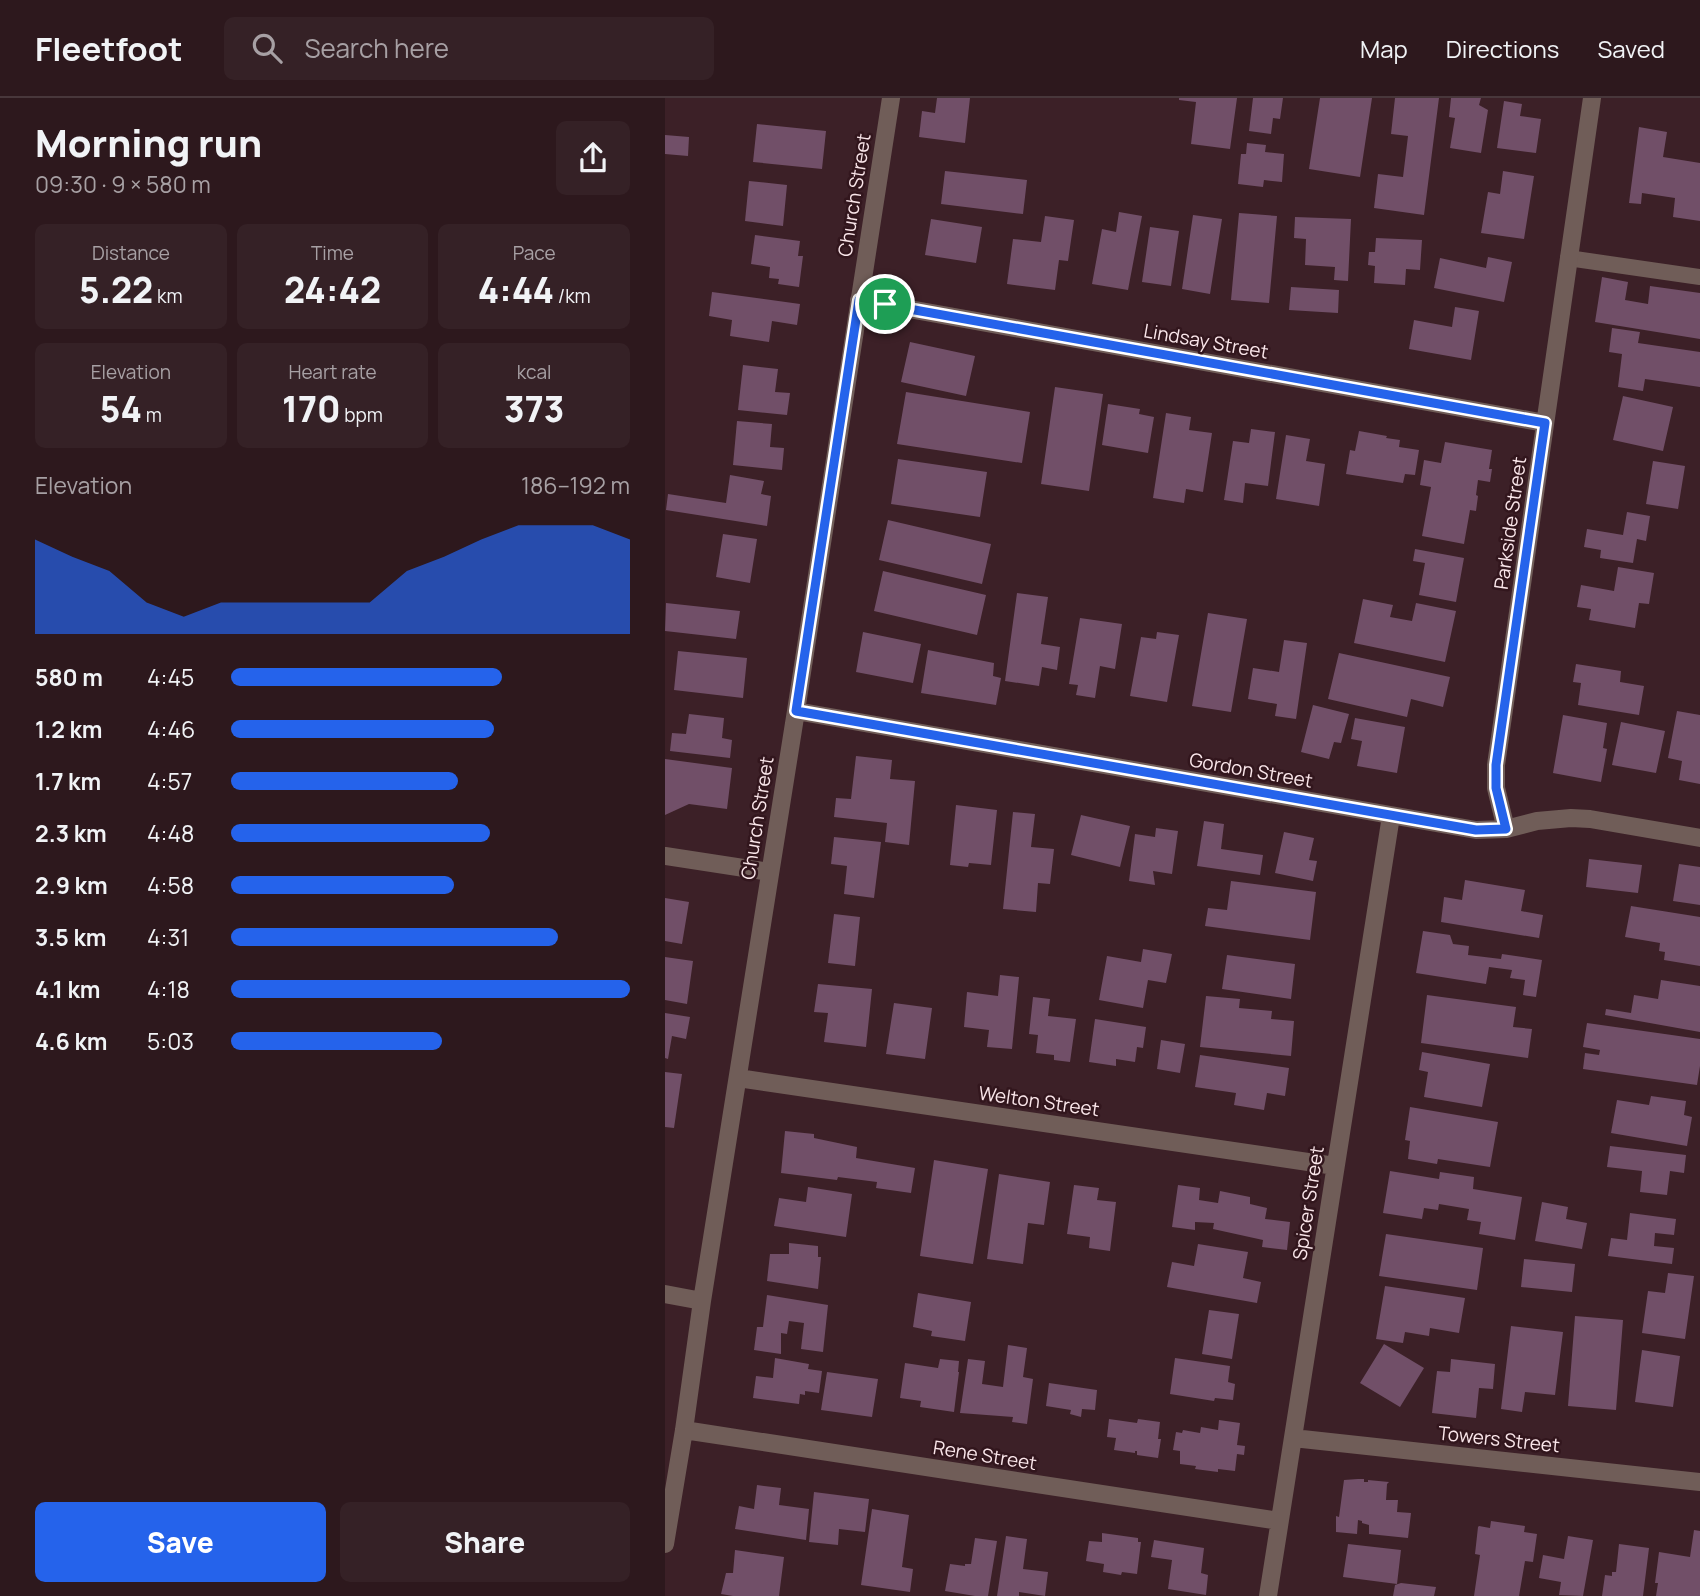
<!DOCTYPE html>
<meta charset="utf-8">
<style>
:root{--surface:#2d181d;--page:#352126;--text:#f1f3f6;--muted:#a7a0a4;--line:#48373b;--accent:#2563eb}
body{margin:0;font-family:Manrope,sans-serif;background:var(--page);color:var(--text);height:100vh;display:flex;flex-direction:column;font-size:26px;white-space:nowrap}
*{box-sizing:border-box;margin:0}
p{font-size:23px;color:var(--muted)}
.icon{flex:none;width:38px;height:38px;fill:none;stroke:currentColor;stroke-width:2;stroke-linecap:round;stroke-linejoin:round}
.map{position:relative;flex:1;overflow:hidden}
.sheet{display:flex;flex-direction:column;background:var(--surface);width:665px}
.sheet>*{flex:none}
.pin{position:absolute;display:grid;place-items:center;width:60px;height:60px;color:#fff;margin:-30px;border:4px solid #fff;border-radius:50%;box-shadow:0 2px 7px #0007}
.round{display:grid;place-items:center;flex:none;width:74px;height:74px;border-radius:10px;background:var(--page)}
.summary{display:flex;align-items:center;justify-content:space-between;height:119px;padding:0 35px}
h1{font-size:38px;font-weight:800;line-height:52px}
.stats{display:grid;grid-template-columns:repeat(3,1fr);gap:10px;height:119px;padding:7px 35px}
.stats div{display:grid;align-content:center;border-radius:10px;background:var(--page);text-align:center}
.stats b{font-size:35px;font-weight:800}
.stats small{font-size:19px;font-weight:400}
.stats p{font-size:19px}
.chart{height:196px;padding:14px 35px}
.chart p{display:flex;justify-content:space-between}
.chart svg{width:100%;height:126px;margin-top:7px;fill:var(--accent);opacity:.7}
.primary-button{display:flex;gap:14px;margin-top:auto;padding:14px 35px}
.primary-button a{flex:1;height:80px;border-radius:10px;background:var(--accent);color:#fff;font-size:28px;font-weight:800;line-height:80px;text-align:center}
.primary-button a+a{background:var(--page);color:var(--text)}
ul{padding:0 35px;list-style:none;font-size:23px}
li{display:grid;grid-template-columns:112px 84px 1fr;align-items:center;height:52px}
li i{height:18px;border-radius:9px;background:var(--accent)}
header{display:flex;align-items:center;gap:42px;box-sizing:border-box;height:98px;padding:0 35px;background:var(--surface);border-bottom:2px solid var(--line)}
header strong{font-size:33px}
nav{display:flex;gap:38px;margin-inline-start:auto;font-size:24px}
.search{width:490px;height:63px;background:var(--page);display:flex;align-items:center;gap:18px;box-sizing:border-box;padding:0 24px;border-radius:10px;color:var(--muted);font-size:26px}
main{display:flex;flex:1;min-height:0}
.map>svg:first-child{display:block}
</style>
<header>
<strong>Fleetfoot</strong>
<div class="search"><svg class="icon" aria-label="search" viewBox="0 0 24 24"><circle cx="10" cy="10" r="6"/><path d="M15 15l6 6"/></svg>Search here</div>
<nav><a>Map</a><a>Directions</a><a>Saved</a></nav>
</header>
<main>
<section class="sheet">
<div class="summary"><div><h1>Morning run</h1><p>09:30 · 9 × 580 m</p></div><a class="round"><svg class="icon" aria-label="share" viewBox="0 0 24 24"><path d="M12 15V3M7 8l5-5 5 5M5 13v7h14v-7"/></svg></a></div>
<div class="stats">
<div><p>Distance</p><b>5.22<small> km</small></b></div>
<div><p>Time</p><b>24:42</b></div>
<div><p>Pace</p><b>4:44<small> /km</small></b></div>
</div>
<div class="stats">
<div><p>Elevation</p><b>54<small> m</small></b></div>
<div><p>Heart rate</p><b>170<small> bpm</small></b></div>
<div><p>kcal</p><b>373</b></div>
</div>
<div class="chart"><p><span>Elevation</span>186–192 m</p>
<svg viewBox="0 0 160 44" preserveAspectRatio="none"><path d="M0 44V11L10 17L20 22L30 33L40 38L50 33L60 33L70 33L80 33L90 33L100 22L110 17L120 11L130 6L140 6L150 6L160 11V44z"/></svg>
</div>
<ul>
<li><b>580 m</b>4:45<i style="width:68%"></i></li>
<li><b>1.2 km</b>4:46<i style="width:66%"></i></li>
<li><b>1.7 km</b>4:57<i style="width:57%"></i></li>
<li><b>2.3 km</b>4:48<i style="width:65%"></i></li>
<li><b>2.9 km</b>4:58<i style="width:56%"></i></li>
<li><b>3.5 km</b>4:31<i style="width:82%"></i></li>
<li><b>4.1 km</b>4:18<i style="width:100%"></i></li>
<li><b>4.6 km</b>5:03<i style="width:53%"></i></li>
</ul>
<div class="primary-button"><a>Save</a><a>Share</a></div>
</section>
<div class="map">
<svg width="1035" height="1498" viewBox="0 0 1035 1498">
<rect width="100%" height="100%" fill="#3c2027"/>
<path fill="#714f68" d="M272,0H305L300,45L254,39L257,13L270,15Z
M514,0H572L565,51L526,46L531,4L514,2Z
M588,0H618L615,21L608,20L606,36L584,33Z
M655,0H707L695,79L644,71Z
M730,0H774L759,117L709,110L713,76L738,79L743,38L726,36Z
M786,0H816L814,7L823,12L816,55L785,50L790,20L784,19Z
M839,3L857,6L855,18L876,21L871,55L832,50Z
M92,26L161,33L157,71L88,64Z
M974,29L1002,34L998,59L1035,65V123L1008,119L1010,100L977,95L976,106L964,105Z
M0,37L24,39L23,58L0,56Z
M582,45L601,47L600,54L619,56L617,84L599,82L598,89L573,86L576,56H581Z
M280,73L362,82L358,116L276,106Z
M838,73L869,78L859,141L816,135L823,94L835,96Z
M84,83L122,87L118,128L80,123Z
M454,114L477,118L463,192L427,186L437,131L451,134Z
M574,115L612,118L604,205L566,202Z
M528,117L557,121L545,196L517,191Z
M380,118L409,122L403,163L394,162L390,192L342,186L348,141L376,144Z
M630,119L686,121L683,183L669,182L670,169L640,167L641,141L629,140Z
M266,121L317,129L311,165L260,157Z
M485,129L514,133L506,188L477,184Z
M90,137L135,143L133,158H138L134,189L113,186L114,181L104,180L105,169L86,166Z
M711,140L757,142L755,172L741,171L740,187L709,185L710,168L703,167L704,154H710Z
M823,159L847,164L839,204L769,190L775,160L821,170Z
M937,179L963,184L960,202L983,206L985,188L1035,195V241L930,224Z
M626,189L674,192L673,215L624,212Z
M47,194L135,206L132,227L107,223L104,244L65,238L67,222L44,218Z
M790,209L814,213L806,262L744,251L749,222L787,229Z
M947,230L975,234L973,245L1035,254V289L980,281L978,293L953,289L957,256L944,254Z
M245,244L310,258L301,298L236,284Z
M78,267L113,271L110,294L125,295L122,317L73,312Z
M390,289L438,296L424,393L376,386Z
M241,294L365,314L357,365L232,346Z
M958,298L1008,309L998,353L948,342Z
M443,306L475,311L474,316L489,319L483,355L437,347Z
M501,315L526,319L524,332L547,335L538,394L521,391L519,405L488,400Z
M72,323L107,326L105,349L119,350L117,372L68,367Z
M586,331L610,334L603,388L580,385L578,405L559,402L568,343L584,345Z
M694,333L722,338L721,340L735,342L734,349L754,352L750,377L740,376L738,385L681,376L685,352L690,353Z
M621,337L645,341L641,363L660,366L654,408L611,401Z
M780,344L827,352L824,371H827L825,384L813,382L811,397L813,398L811,413L805,412L799,446L757,438L766,389L755,387L759,362L776,365Z
M233,361L322,374L315,419L226,406Z
M988,363L1020,368L1013,411L981,406Z
M65,377L99,383L96,396L106,398L102,428L1,412L3,396L61,405Z
M962,414L985,418L981,443L972,441L968,465L935,460L936,452L919,449L922,431L958,437Z
M223,422L326,446L317,486L214,462Z
M58,436L92,441L85,485L51,479Z
M750,451L799,460L791,504L754,497L760,465L748,463Z
M953,469L989,475L984,506L974,505L970,530L924,522L926,511L912,509L916,487L949,493Z
M218,473L321,497L312,537L209,513Z
M352,495L383,499L376,546L395,549L392,572L377,569L374,588L340,583Z
M698,501L728,507L725,519L747,523L751,505L791,513L780,564L689,545Z
M1,505L75,513L71,541L0,533Z
M543,515L582,521L566,614L527,608Z
M415,520L457,526L450,571L435,568L430,600L411,597L413,587L404,586Z
M198,534L256,546L248,585L191,574Z
M492,534L514,537L502,604L465,598L476,539L491,541Z
M619,542L642,545L631,621L610,618L612,606L583,601L588,570L614,574Z
M263,552L329,565L328,578L336,580L331,607L256,595Z
M13,553L82,560L78,600L9,592Z
M674,555L785,579L778,609L746,601L742,619L663,601Z
M911,566L956,573L955,584L979,588L974,617L913,607L916,585L908,584Z
M648,607L684,616L676,645L669,644L664,661L636,654Z
M1012,613L1035,617V686L1014,682L1017,663L1003,660Z
M24,616L59,620L57,640L67,642L65,660L5,653L7,635L21,636Z
M898,617L942,625L938,650L942,651L936,684L888,675Z
M690,620L740,629L732,675L692,668L697,643L686,641Z
M956,624L1000,633L991,675L947,667Z
M191,658L227,662L225,681L250,683L244,747L220,744L222,725L169,719L171,700L186,701Z
M0,661L67,670L62,711L24,706L0,717Z
M291,707L332,712L326,767L304,765L303,769L285,767Z
M348,714L370,716L366,749L389,751L385,786L373,785L371,814L338,811Z
M416,717L465,728L455,769L406,757Z
M539,723L559,726L556,751L598,757L595,777L532,768Z
M491,730L513,733L507,776L488,773L490,787L464,783L470,736L490,739Z
M619,734L649,740L644,762L652,763L648,783L610,775Z
M169,739L216,744L209,800L179,796L182,768L166,766Z
M924,761L977,767L973,795L921,789Z
M1014,766L1035,769V807L1008,803Z
M800,782L860,792L856,813L878,817L874,840L776,824L779,799L797,802Z
M566,783L651,794L645,842L540,828L543,810L562,812Z
M0,800L24,804L17,846L0,843Z
M966,808L1035,819V868L999,862L1000,854L994,853L995,845L960,839Z
M169,816L195,819L190,868L163,865Z
M758,833L785,837L788,846L804,848L803,857L836,861L837,856L877,862L871,899L858,897L860,882L845,880L847,872L824,869L821,886L751,875Z
M478,851L507,856L501,885L483,882L478,910L434,902L442,858L476,864Z
M562,857L630,866L626,901L557,891Z
M0,859L28,863L22,906L0,902Z
M335,877L354,879L347,951L322,949L324,932L299,929L302,894L333,898Z
M996,882L1035,888V934L940,917L941,911L966,915L969,897L993,901Z
M153,886L207,891L201,949L159,944L163,915L149,914Z
M762,897L851,909L848,929L867,931L863,960L756,945Z
M541,898L575,901L574,910L607,913L606,921L629,923L626,958L535,949Z
M368,899L385,901L383,918L411,921L405,964L389,962V957L371,955L373,937L364,936Z
M229,905L267,910L260,961L221,956Z
M0,915L25,919L21,941L7,938L3,961L0,960Z
M430,921L481,929L478,950L472,949L470,964L451,961V968L424,964Z
M922,925L1035,941V968L1032,987L918,971L920,955L934,957L935,952L918,949Z
M496,942L520,946L515,975L492,971Z
M757,954L825,966L817,1009L759,999L763,974L754,972Z
M535,957L624,970L620,998L602,995L599,1012L569,1007L571,995L530,989Z
M0,974L17,976L9,1030L0,1029Z
M986,998L1021,1003L1019,1017L1027,1019L1022,1048L946,1035L952,1002L984,1007Z
M745,1009L833,1024L825,1069L773,1061L772,1066L743,1061L745,1043L740,1042Z
M120,1033L149,1036V1040L192,1049L191,1060L250,1070L246,1095L211,1090L212,1084L173,1079L172,1082L116,1075Z
M945,1048L1021,1057L1019,1075L1005,1073L1002,1097L975,1094L977,1073L942,1069Z
M269,1062L323,1071L308,1166L255,1158Z
M725,1073L774,1081L775,1074L809,1079L808,1091L857,1099L850,1142L814,1136L816,1124L802,1122L804,1111L774,1106L773,1112L759,1110L757,1121L718,1115Z
M334,1076L385,1084L379,1127L363,1125L358,1166L322,1161Z
M409,1087L434,1090L432,1102L451,1104L445,1153L424,1150L425,1139L402,1136Z
M513,1087L535,1090L534,1102L553,1105L555,1093L585,1099V1106L602,1110L600,1121L625,1124L622,1152L597,1149L598,1142L548,1131L549,1125L530,1124V1132L507,1129Z
M143,1089L187,1096L181,1139L109,1128L114,1100L141,1104Z
M877,1104L903,1109L901,1121L922,1125L917,1151L870,1143Z
M965,1115L1011,1121L1009,1137L990,1135L989,1148L1009,1150L1007,1166L943,1158L946,1140L962,1142Z
M721,1136L818,1150L812,1192L714,1178Z
M124,1145L153,1148V1159H156L153,1191L102,1183L105,1156H124Z
M533,1146L583,1154L578,1180L596,1184L592,1205L502,1189L507,1164L529,1168Z
M859,1161L910,1166L907,1194L856,1189Z
M1003,1175L1029,1178L1020,1241L977,1235L983,1193L1000,1195Z
M720,1188L800,1200L794,1235L765,1230L764,1238L740,1234L738,1245L711,1241Z
M253,1195L306,1204L300,1243L266,1238L267,1233L248,1229Z
M102,1197L163,1207L158,1254L136,1251L139,1225L124,1223L122,1236L116,1235V1256L89,1252L92,1229H98Z
M544,1212L574,1216L567,1261L537,1256Z
M910,1218L958,1222L951,1312L903,1308Z
M846,1228L898,1234L890,1297L860,1294L857,1314L836,1311Z
M719,1246L759,1270L735,1309L695,1285Z
M343,1247L362,1250L358,1279L368,1281L362,1326L347,1324L348,1319L295,1315L303,1261L320,1263L317,1286L338,1289Z
M977,1252L1015,1258L1008,1309L970,1304Z
M110,1260L144,1266L143,1271L157,1273L154,1295L140,1293V1297L135,1296L134,1306L88,1300L91,1278L108,1280Z
M510,1260L565,1268L563,1284L570,1286L568,1302L550,1300L549,1303L505,1296Z
M275,1261L294,1263L293,1274H294L289,1314L255,1309L256,1303L235,1300L240,1265L273,1270Z
M786,1261L830,1266L828,1291L814,1290L811,1320L767,1315L772,1273L785,1274Z
M162,1274L213,1281L207,1319L156,1312Z
M384,1285L432,1292L430,1312L417,1311L416,1319L405,1316L406,1312L381,1308Z
M444,1321L472,1325L473,1321L495,1324L493,1341H496L493,1360L472,1357V1353H470V1355L449,1352L451,1340L442,1339Z
M554,1322L575,1325L572,1347L580,1348L579,1357L572,1356L570,1373L553,1371V1374L530,1371L531,1368L515,1366V1353L508,1352L511,1334L517,1335L518,1332L535,1335L536,1329L553,1332Z
M693,1381H699V1384H703V1382L724,1384L722,1386L721,1402H733L732,1414L746,1415L743,1440L704,1436V1427L697,1425V1423L693,1422L692,1436L671,1434V1418L674,1419L679,1382Z
M92,1387L116,1390L114,1407L144,1411L141,1442L70,1431L74,1408L89,1411Z
M149,1394L204,1401L200,1434L174,1431L173,1447L144,1444Z
M207,1411L244,1417L237,1469L248,1471L245,1494L196,1487Z
M826,1423L860,1428L859,1434L872,1436L868,1464L860,1463L854,1498H809L815,1457L810,1456L813,1429L814,1428L825,1430Z
M1029,1432L1035,1433V1498H991L993,1485H990L994,1454L1025,1459Z
M437,1435L473,1440V1444H476L472,1476L457,1474L456,1477L438,1474L439,1466L421,1463L424,1443L437,1444Z
M341,1438L362,1441L358,1471L383,1474L380,1498L354,1494V1498H332Z
M903,1438L928,1442L918,1498L894,1497L896,1484L874,1480L878,1457L899,1461Z
M310,1440L332,1443L323,1498H310L280,1493L285,1466L300,1468V1466H306Z
M489,1442L539,1450L536,1475L543,1477L541,1497L503,1491L507,1462L486,1459Z
M683,1446L736,1452L732,1486L678,1479Z
M954,1446L984,1450L978,1498H937L940,1477L947,1478V1474H951Z
M70,1452L119,1459L114,1498H68L56,1496L61,1475H68Z
M736,1485L771,1489L769,1498H728L730,1487Z"/>
<g fill="none" stroke-linecap="round" stroke-linejoin="round">
<path stroke="#705d58" stroke-width="16" d="M903,160L1035,179"/>
<path stroke="#705d58" stroke-width="18" d="M194,202L880,325
M131,613L811,732L841,731L872,723L906,720L925,721L1035,740
M841,731L831,690V667L927,0
M0,758L104,774
M73,980L670,1068
M0,1196L37,1203
M19,1332L614,1423
M628,1340L1035,1384
M0,1446L19,1332L37,1203L131,613L226,0
M603,1498L726,718"/>
</g>
<g fill="none" stroke-linecap="round" stroke-linejoin="round">
<defs>
<path id="route" d="M194,202L880,325L831,667V690L841,731L811,732L131,613Z"/>
</defs>
<use href="#route" stroke="#fff" stroke-width="14"/>
<use href="#route" stroke="#2563eb" stroke-width="9"/>
</g>
<g text-anchor="middle" stroke-width="5" stroke-linejoin="round" paint-order="stroke">
<g font-size="19" fill="#fae6ea" stroke="#32161d">
<text transform="translate(189 97) rotate(-81)" y="7">Church Street</text>
<text transform="translate(541 243) rotate(10)" y="7">Lindsay Street</text>
<text transform="translate(845 425) rotate(-82)" y="7">Parkside Street</text>
<text transform="translate(586 672) rotate(10)" y="7">Gordon Street</text>
<text transform="translate(92 720) rotate(-81)" y="7">Church Street</text>
<text transform="translate(374 1003) rotate(8)" y="7">Welton Street</text>
<text transform="translate(643 1105) rotate(-81)" y="7">Spicer Street</text>
<text transform="translate(834 1341) rotate(6)" y="7">Towers Street</text>
<text transform="translate(320 1357) rotate(9)" y="7">Rene Street</text>
</g>
</g>
</svg>
<div class="pin" style="left:220px;top:206px;background:#1e9e55"><svg class="icon" aria-label="arrive" viewBox="0 0 24 24"><path d="M6 21V4h12l-3 4 3 4H6"/></svg></div>
</div>
</main>
